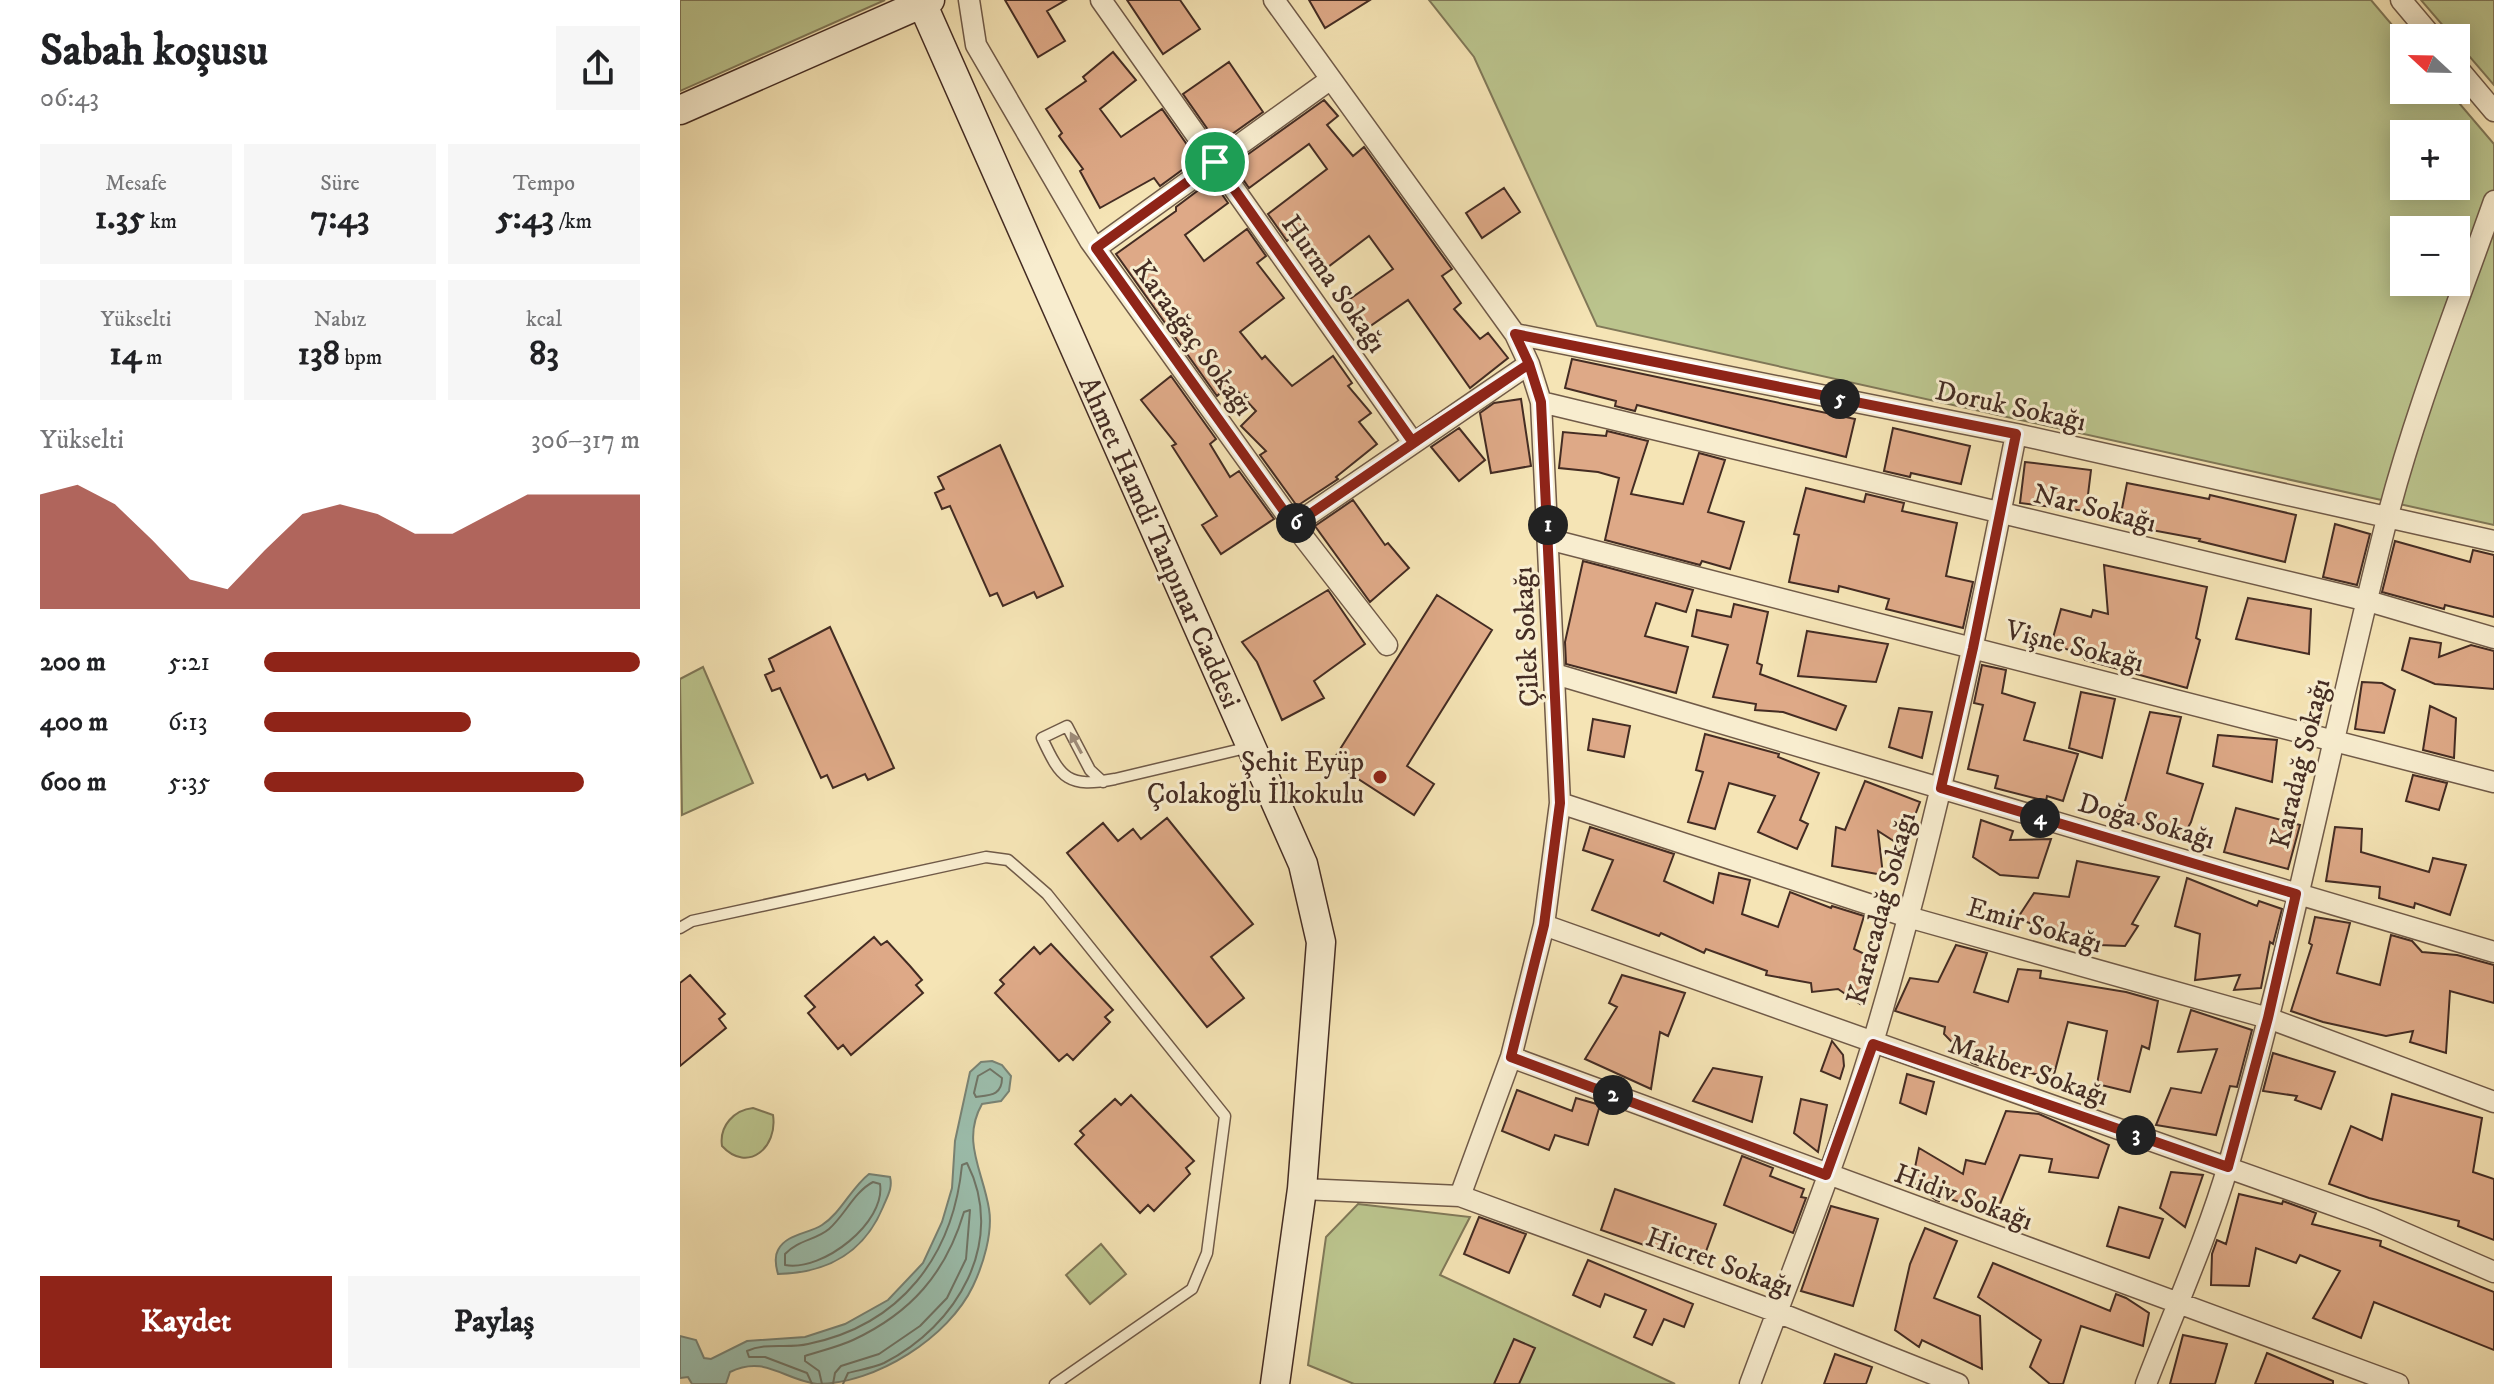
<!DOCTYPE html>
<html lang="tr">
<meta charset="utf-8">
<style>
:root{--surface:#fff;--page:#f6f6f6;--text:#202124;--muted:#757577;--accent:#8f2418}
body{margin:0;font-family:"IM FELL DW Pica",serif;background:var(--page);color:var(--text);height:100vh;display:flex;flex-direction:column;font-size:30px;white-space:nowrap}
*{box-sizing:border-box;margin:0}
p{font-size:26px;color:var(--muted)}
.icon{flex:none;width:44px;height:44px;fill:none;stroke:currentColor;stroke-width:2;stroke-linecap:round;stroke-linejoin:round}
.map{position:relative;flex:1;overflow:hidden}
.panel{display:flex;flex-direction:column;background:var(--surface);width:680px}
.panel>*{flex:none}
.needle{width:52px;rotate:292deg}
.controls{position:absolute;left:1710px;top:24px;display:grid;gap:16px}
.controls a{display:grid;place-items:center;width:80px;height:80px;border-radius:0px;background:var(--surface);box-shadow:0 4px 20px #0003;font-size:40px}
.pin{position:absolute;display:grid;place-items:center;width:68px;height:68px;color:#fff;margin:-34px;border:4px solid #fff;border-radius:50%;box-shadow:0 2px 8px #0007}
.km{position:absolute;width:40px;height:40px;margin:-20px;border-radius:50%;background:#222;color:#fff;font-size:22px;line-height:40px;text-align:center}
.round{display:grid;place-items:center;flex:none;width:84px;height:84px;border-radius:0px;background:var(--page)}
.overview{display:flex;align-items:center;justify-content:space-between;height:136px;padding:0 40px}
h1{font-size:44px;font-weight:700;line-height:60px}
.stats{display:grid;grid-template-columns:repeat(3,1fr);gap:12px;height:136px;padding:8px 40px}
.stats div{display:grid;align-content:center;border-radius:0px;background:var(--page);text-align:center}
.stats b{font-size:34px;font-weight:700}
.stats small{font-size:22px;font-weight:400}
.stats p{font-size:22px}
.chart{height:224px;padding:16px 40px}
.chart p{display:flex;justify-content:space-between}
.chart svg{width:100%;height:144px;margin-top:8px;fill:var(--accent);opacity:.7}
.action{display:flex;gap:16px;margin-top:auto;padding:16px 40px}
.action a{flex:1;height:92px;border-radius:0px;background:var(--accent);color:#fff;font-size:32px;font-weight:700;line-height:92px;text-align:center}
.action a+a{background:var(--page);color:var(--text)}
ul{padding:0 40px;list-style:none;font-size:26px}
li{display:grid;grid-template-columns:128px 96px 1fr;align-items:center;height:60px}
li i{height:20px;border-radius:10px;background:var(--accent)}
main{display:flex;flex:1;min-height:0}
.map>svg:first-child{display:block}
</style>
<main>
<section class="panel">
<div class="overview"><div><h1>Sabah koşusu</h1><p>06:43</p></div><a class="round"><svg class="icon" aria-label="share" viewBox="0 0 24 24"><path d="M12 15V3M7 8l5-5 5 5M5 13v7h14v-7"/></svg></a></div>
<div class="stats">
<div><p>Mesafe</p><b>1.35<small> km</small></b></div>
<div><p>Süre</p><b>7:43</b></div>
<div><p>Tempo</p><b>5:43<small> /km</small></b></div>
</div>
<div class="stats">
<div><p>Yükselti</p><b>14<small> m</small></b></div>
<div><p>Nabız</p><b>138<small> bpm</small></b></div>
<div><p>kcal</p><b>83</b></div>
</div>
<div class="chart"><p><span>Yükselti</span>306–317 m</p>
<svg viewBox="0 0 160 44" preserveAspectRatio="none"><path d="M0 44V9L10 6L20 12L30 23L40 35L50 38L60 26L70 15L80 12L90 15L100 21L110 21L120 15L130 9L140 9L150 9L160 9V44z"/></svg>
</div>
<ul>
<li><b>200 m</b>5:21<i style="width:100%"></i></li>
<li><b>400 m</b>6:13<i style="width:55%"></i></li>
<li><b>600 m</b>5:35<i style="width:85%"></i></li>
</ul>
<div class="action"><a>Kaydet</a><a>Paylaş</a></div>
</section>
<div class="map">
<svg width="1814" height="1384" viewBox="0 0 1814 1384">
<rect width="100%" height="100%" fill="#f5e4b5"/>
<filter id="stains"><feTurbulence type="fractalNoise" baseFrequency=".0025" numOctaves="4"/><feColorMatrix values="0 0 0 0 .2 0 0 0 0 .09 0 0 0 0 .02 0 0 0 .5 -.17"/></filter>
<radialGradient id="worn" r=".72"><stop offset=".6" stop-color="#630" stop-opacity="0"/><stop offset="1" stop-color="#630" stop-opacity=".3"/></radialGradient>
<path fill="#bbc48d" stroke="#807858" stroke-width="2" fill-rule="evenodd" d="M0,0H205L0,91Z
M749,0H1691L1724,39V90H1768L1814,144V525L917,326L794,57ZM1724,134H1776V186H1724ZM1724,230H1776V282H1724Z
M1741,0H1814V85Z
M23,667L73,783L2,815L0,679Z
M73,1108L93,1115C98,1147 68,1174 42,1146C39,1126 54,1110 73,1108Z
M678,1204L790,1217L760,1275L995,1384H674L628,1365L646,1237Z
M421,1244L446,1274L410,1304L386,1275Z"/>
<path fill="#9cbfae" stroke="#798476" stroke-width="2" d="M312,1061L322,1065L331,1076L329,1091L321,1101L302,1104C281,1141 303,1171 309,1209C313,1233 303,1265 293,1286C269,1337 196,1384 137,1384C102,1379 85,1355 50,1372L46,1384H12L8,1377L0,1378V1336L16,1340L24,1358L31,1359L67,1341L125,1337L165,1324L208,1300L243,1263L262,1222L272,1188L275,1141L290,1072L301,1062Z
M189,1174L210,1177C213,1188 207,1197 203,1207C184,1253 146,1273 98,1274C96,1267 94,1257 98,1250C106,1234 128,1234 142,1225C161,1213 171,1188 189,1174Z"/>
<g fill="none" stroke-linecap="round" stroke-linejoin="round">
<path stroke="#707668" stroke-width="2" d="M310,1069L322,1078C322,1095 311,1095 296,1097L294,1093L298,1076Z
M193,1182L200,1184C206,1222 143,1272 105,1265V1254C118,1240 136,1240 149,1229C165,1215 174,1192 193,1182Z
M132,1384L127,1373L85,1357H69L67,1351C86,1342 108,1349 128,1344C221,1325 273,1256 282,1165L287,1163C327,1242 277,1326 204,1363C193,1368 179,1370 168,1373L163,1384
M142,1384L139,1371L125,1361V1356C140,1351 158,1347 173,1340C231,1313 266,1273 284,1212L290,1210L286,1259L267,1298L240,1326L199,1354L161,1366L155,1373L153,1384"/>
</g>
<path fill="#dea987" stroke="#442c23" stroke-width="2" d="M325,0H386L367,11L385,41L358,57Z
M447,0H500L520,29L483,54Z
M629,0H690L645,28Z
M433,52L456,80L420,109L441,137L482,109L517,159L480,186L474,178L420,208L400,171L403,169L379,136L382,133L366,109L406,81L403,77Z
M549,62L583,112L538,144L503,94Z
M644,100L658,116L647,125L673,156L684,147L772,269L762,276L781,303L774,309L800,339L808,333L828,358L790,388L728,300L686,329L667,301L713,269L689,236L640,273L612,236L607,241L588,214L647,169L629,144L569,188L553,165Z
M532,180L548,203L505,235L524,261L567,229L586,256L577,263L604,298L560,332L582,359L585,356L612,386L653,356L672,383L668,386L691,413L679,422L697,444L656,477L658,479L617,506L580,455L586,451L561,426L576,411L551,384L537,396L436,254L496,211V207Z
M824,188L840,212L802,238L786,213Z
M892,359L1175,419L1166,457L957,405L955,411L935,406L936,401L885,388Z
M491,376L536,439L530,444L550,477L559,471L594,519L541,554L522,525L537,516L492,446L496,444L461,400Z
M841,399L851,466L811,473L800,413L814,403Z
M779,428L805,460L779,481L751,447Z
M1213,428L1290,446L1281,484L1231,473L1230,477L1204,471Z
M927,431L968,441L951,494L1003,504L1019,453L1045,460L1028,512L1064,522L1050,569L1022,561L1020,565L925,540L939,478L918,472L879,468L883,432L926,436Z
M320,445L383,586L357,598L354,592L323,606L317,593L310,596L270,506L262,509L255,493L264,489L258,477Z
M1345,462L1411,470L1406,511L1340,503Z
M1447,483L1529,499L1530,495L1616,515L1605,562L1519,541L1520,539L1439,524Z
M1126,488L1184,502L1186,494L1224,503L1222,511L1277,523L1266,576L1293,582L1283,628L1206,609L1209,599L1159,586L1158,592L1109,582L1119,535L1114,534Z
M673,500L705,545L708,543L729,568L690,602L635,526Z
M1655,524L1690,534L1677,585L1643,577Z
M1715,541L1790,562L1793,550L1814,555V617L1765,605L1764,609L1702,592Z
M903,561L1013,590L1006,612L976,603L965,636L1008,647L996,693L886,664L885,642Z
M1424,565L1527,587L1516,638L1520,640L1507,688L1405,660L1401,653L1371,645L1381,609L1411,617L1413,610L1428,614Z
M648,590L685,644L634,681L644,698L602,720L577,662L562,642Z
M757,595L812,630L727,766L754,784L734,815L652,762Z
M1568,598L1631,609L1629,654L1556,639Z
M1054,604L1088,612L1077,663L1082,665L1080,674L1166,706L1156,730L1103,712L1075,710L1076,704L1033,697L1048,645L1012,636L1017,610L1051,617Z
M150,627L214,768L188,780L185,774L153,788L147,775L141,778L100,688L92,691L85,675L94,671L89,659Z
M1127,631L1208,644L1196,682L1118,676Z
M1730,638L1761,643L1759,657L1791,645L1814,651V689L1755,684L1722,670Z
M1302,665L1326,670L1322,693L1355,703L1344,740L1398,754L1383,801L1367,796L1366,801L1315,788L1318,776L1288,769L1303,705L1294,703Z
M1682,682L1702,683L1715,690L1704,733L1675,729Z
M1401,692L1435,699L1422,758L1389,748Z
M1750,706L1776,718L1774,758L1743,750Z
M1219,708L1252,712L1242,758L1209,747Z
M1470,712L1501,717L1487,773L1523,784L1511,822L1501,840L1479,833L1480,830L1440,819Z
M913,719L950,726L944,757L908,750Z
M1025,734L1099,754L1098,757L1139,773L1120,820L1128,824L1117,849L1078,832L1095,796L1049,783L1035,829L1008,822L1023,772L1016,770Z
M1538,735L1597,740L1592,782L1533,766Z
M1733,775L1767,783L1759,810L1726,801Z
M1185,781L1240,802L1223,847L1198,831L1203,875L1152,866L1156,827L1165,830Z
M1556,808L1620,825L1608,869L1544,852Z
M487,818L573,924L531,957L564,998L527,1027L387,853L423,823L438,841L453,829L461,839Z
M1301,820L1333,831L1330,840L1371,839L1358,878L1320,875L1293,857Z
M910,827L994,854L984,881L1033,903L1039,873L1070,880L1062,914L1098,927L1110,892L1151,908L1152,906L1184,916L1174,949L1197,960L1183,1006L1158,989L1132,992L1131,983L1086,975L1087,971L1026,949L1024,953L981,933L979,936L912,910L933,860L903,850Z
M1655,827L1682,829L1681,852L1749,872L1753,858L1786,865L1770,915L1735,903L1734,908L1699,898L1700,887L1646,881Z
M1397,861L1479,877L1452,924L1458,926L1445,946L1419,945L1337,919L1354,893L1389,897Z
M1507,878L1577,906L1579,901L1602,909L1593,944L1590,942L1581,988L1554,990L1560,975L1515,980L1520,934L1495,926Z
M1635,917L1670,923L1657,973L1700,985L1711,935L1732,941L1742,952L1777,955L1814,965V1003L1770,991L1766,1053L1730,1042L1733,1031L1706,1036L1643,1022L1611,1011L1632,945L1629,943Z
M194,937L201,945L207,941L230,966L242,980L236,985L243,993L171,1055L163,1045L158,1049L128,1013L135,1007L125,996Z
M371,944L433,1010L425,1017L430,1022L393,1060L387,1054L379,1061L315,993L324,984L320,980L354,947L360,954Z
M1276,945L1307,953L1294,992L1328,1002L1338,969L1361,971L1360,978L1446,992L1478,1001L1469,1049L1462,1046L1450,1092L1417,1084L1427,1031L1388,1022L1373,1078L1300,1062L1298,1065L1292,1063L1264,1034L1265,1027L1215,1011L1230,978L1258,982Z
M10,975L45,1014L39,1019L46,1028L0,1066V983Z
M942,975L1005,993L988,1036L980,1032L971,1089L905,1059L937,1007L929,1003Z
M1511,1010L1572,1030L1557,1087L1550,1086L1536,1135L1476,1125L1491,1088L1521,1093L1537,1049L1498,1052Z
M1152,1041L1163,1055L1164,1066L1160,1079L1141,1071Z
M1593,1053L1655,1072L1641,1109L1615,1100L1617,1096L1583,1091Z
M1033,1068L1082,1077L1072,1122L1013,1101Z
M1227,1074L1254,1082L1246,1114L1220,1103Z
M837,1090L892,1111L896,1098L920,1105L908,1145L875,1135L869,1150L822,1131Z
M1712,1094L1802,1118L1793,1172L1814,1179V1240L1778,1226L1779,1221L1689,1198L1649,1184L1671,1126L1702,1140Z
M451,1095L514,1161L506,1168L510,1174L474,1211L468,1205L460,1213L395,1144L404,1135L400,1131L435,1099L441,1105Z
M1121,1099L1147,1105L1138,1152L1114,1133Z
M1326,1111L1359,1114L1429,1145L1418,1178L1369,1172L1372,1159L1340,1155L1316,1214L1261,1196L1259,1201L1256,1200L1232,1182L1239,1148L1283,1174L1286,1160L1305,1164Z
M1062,1156L1093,1168L1090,1176L1124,1189L1121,1197L1126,1198L1113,1233L1044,1205Z
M1491,1172L1523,1175L1505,1227L1480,1208Z
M935,1189L1036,1224L1021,1265L921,1230Z
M1559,1194L1602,1204L1603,1201L1636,1213L1632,1224L1701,1241L1700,1246L1814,1292V1350L1694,1302L1681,1338L1633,1318L1660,1271L1620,1255L1616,1263L1576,1248L1569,1286L1531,1285L1532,1254L1537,1240L1546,1244Z
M1151,1206L1198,1219L1173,1306L1121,1291Z
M1439,1207L1483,1219L1469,1258L1427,1246Z
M799,1217L846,1234L829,1273L784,1254Z
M1245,1228L1277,1241L1254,1298L1300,1316L1302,1369L1242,1340L1239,1347L1215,1330L1230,1264Z
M908,1260L1013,1304L1004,1327L984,1319L972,1345L954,1337L966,1310L925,1294L920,1307L893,1295Z
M1313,1263L1430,1311L1436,1294L1446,1298L1469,1313L1463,1346L1401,1326L1383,1384H1370L1350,1367L1361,1340L1298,1297Z
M1503,1335L1547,1344L1535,1384H1490Z
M834,1339L855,1348L839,1384H814Z
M1587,1353L1653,1381V1384H1575Z
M1155,1354L1192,1367L1186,1384H1144Z"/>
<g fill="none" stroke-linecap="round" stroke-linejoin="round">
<defs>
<path id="lane" d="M423,782L410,770L387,726L362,738C381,779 388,788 435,779L570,747
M0,928L12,921L306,857L328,860L367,894L545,1116L527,1253L512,1289L375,1384"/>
<path id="street" d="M289,0L296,45L410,241L614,525L707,645
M421,0L732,441
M594,0L835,334L849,364L861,402L880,803L864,925L831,1057L780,1196
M1721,0L1753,38
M1776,66L1814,111
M416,248L651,79
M835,334L1336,434L1814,541
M861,402L1688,601L1814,638
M614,525L849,364
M868,539L1814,782
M875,674L1814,952
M880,803L1228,917L1588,1018L1814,1102
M864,925L1692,1219L1814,1272
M831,1057L1718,1384
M622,1189L780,1196L1097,1312L1278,1384
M1070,1384C1112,1271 1158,1157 1193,1042C1253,842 1296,638 1336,434
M1466,1384C1494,1311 1527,1238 1549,1163C1611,951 1652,733 1707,519C1735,411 1777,306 1814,201"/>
<path id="secondary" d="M242,3L623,864L641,942L622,1189L595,1384
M0,110L250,0"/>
</defs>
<use href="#lane" stroke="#705a48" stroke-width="13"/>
<use href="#street" stroke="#705a48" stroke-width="23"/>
<use href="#secondary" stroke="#442c23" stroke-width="31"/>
<use href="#lane" stroke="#f8edcf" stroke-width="10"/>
<use href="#street" stroke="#f8edcf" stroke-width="20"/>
<use href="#secondary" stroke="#f8edcf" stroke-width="28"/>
</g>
<defs><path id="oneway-solid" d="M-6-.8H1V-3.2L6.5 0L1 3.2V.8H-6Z" transform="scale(2)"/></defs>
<use fill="#9e8c79" href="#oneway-solid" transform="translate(396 743) rotate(-118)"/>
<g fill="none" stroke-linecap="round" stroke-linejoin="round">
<defs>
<path id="route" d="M535,162L732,441L849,364L861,402L880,803L864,925L831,1057L1146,1175L1193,1044L1548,1167L1588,1018L1616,894L1261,788L1293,648L1336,434L835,334L849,364L614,525L416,248L535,162"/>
</defs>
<use href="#route" stroke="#fff" stroke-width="16"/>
<use href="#route" stroke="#8f2418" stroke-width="10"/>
</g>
<circle fill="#8f2418" stroke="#f8edcf" stroke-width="3" cx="700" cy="777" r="8"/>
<g text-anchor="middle" stroke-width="6" stroke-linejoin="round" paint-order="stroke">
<g font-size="28" fill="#442c23" stroke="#f8edcf">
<text transform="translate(655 283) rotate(55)" y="10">Hurma Sokağı</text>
<text transform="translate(514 337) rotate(54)" y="10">Karaağaç Sokağı</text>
<text transform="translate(1331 405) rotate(12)" y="10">Doruk Sokağı</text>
<text transform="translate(1415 507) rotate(14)" y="10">Nar Sokağı</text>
<text transform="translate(481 542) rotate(66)" y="10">Ahmet Hamdi Tanpınar Caddesi</text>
<text transform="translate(845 637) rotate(-93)" y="10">Çilek Sokağı</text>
<text transform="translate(1395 645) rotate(14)" y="10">Vişne Sokağı</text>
<text transform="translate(1619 763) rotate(-76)" y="10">Karadağ Sokağı</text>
<text transform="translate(1467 820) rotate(16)" y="10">Doğa Sokağı</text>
<text transform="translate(1200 908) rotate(-75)" y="10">Karacadağ Sokağı</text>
<text transform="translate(1355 924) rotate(16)" y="10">Emir Sokağı</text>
<text transform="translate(1349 1069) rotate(19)" y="10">Makber Sokağı</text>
<text transform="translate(1284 1196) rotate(20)" y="10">Hidiv Sokağı</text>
<text transform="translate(1040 1261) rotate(20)" y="10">Hicret Sokağı</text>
</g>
<g font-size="28" fill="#442c23" stroke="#f8edcf" text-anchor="end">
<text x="684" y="771">Şehit Eyüp<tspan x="684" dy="32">Çolakoğlu İlkokulu</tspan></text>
</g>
</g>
<rect width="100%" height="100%" filter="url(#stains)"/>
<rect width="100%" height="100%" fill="url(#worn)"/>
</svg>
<div class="controls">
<a><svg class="needle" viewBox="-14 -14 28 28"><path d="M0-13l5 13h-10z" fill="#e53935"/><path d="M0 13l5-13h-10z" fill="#757577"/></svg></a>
<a>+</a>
<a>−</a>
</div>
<div class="pin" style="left:535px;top:162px;background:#1e9e55"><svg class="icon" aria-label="arrive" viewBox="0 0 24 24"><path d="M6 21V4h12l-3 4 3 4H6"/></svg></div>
<b class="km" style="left:868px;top:525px">1</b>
<b class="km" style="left:933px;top:1095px">2</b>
<b class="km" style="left:1456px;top:1135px">3</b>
<b class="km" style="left:1360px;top:818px">4</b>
<b class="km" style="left:1160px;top:399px">5</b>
<b class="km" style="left:616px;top:523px">6</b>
</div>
</main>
